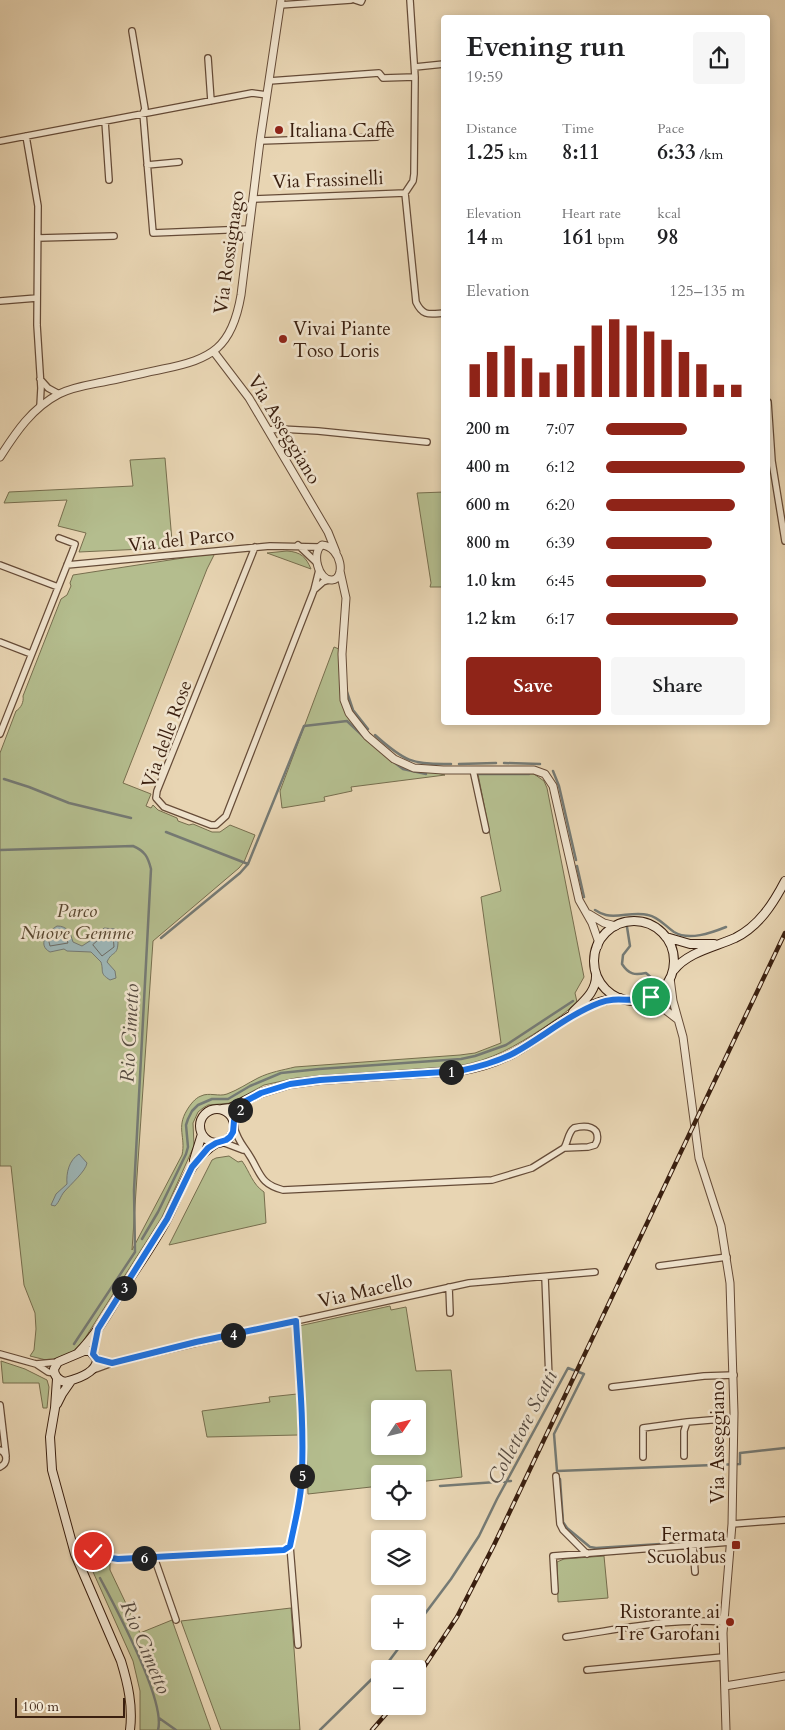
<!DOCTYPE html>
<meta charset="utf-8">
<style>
:root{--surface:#fff;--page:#f6f6f6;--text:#202124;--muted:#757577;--accent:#8f2418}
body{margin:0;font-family:Cardo,serif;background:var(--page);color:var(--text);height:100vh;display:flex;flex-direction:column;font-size:19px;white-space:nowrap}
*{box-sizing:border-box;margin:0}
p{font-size:16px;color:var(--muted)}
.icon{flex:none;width:28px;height:28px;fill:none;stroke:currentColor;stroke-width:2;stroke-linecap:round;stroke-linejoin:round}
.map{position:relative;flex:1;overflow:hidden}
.sheet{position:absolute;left:441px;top:15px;width:329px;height:710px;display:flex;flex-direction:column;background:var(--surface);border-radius:5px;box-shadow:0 2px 8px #0003}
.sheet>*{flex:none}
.needle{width:32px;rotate:55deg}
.tools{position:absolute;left:371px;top:1400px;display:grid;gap:10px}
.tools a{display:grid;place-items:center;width:55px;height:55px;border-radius:5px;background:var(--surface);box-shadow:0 2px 8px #0003;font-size:25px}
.scale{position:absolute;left:15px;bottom:12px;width:110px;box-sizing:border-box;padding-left:5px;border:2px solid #3a1f0f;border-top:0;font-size:14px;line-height:18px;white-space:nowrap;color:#3a1f0f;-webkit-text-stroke:4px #f0e4ce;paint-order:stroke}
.pin{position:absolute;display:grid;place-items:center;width:42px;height:42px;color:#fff;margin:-21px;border:2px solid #fff;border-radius:50%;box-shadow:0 1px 5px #0007}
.km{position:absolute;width:25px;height:25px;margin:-12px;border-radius:50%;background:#222;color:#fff;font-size:14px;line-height:25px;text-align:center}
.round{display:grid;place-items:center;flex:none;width:52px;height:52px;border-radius:5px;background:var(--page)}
.overview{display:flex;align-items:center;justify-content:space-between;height:85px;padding:0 25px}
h1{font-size:28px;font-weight:800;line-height:38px}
.stats{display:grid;grid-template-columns:repeat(3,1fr);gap:8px;height:85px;padding:5px 25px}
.stats div{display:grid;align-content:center}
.stats b{font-size:21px;font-weight:800}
.stats small{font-size:14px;font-weight:400}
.stats p{font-size:14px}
.chart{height:140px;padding:10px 25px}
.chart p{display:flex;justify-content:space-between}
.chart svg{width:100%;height:90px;margin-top:5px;stroke:var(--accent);stroke-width:6}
.primary-button{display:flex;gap:10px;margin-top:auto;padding:10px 25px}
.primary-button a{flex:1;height:58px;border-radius:5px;background:var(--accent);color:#fff;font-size:20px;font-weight:800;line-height:58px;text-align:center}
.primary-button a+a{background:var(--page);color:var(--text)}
ul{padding:0 25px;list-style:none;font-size:16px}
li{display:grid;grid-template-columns:80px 60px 1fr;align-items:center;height:38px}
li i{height:12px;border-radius:6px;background:var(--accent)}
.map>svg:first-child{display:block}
</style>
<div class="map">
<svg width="785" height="1730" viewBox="0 0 785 1730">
<rect width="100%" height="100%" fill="#e8d5b3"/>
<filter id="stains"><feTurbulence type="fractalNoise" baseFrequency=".004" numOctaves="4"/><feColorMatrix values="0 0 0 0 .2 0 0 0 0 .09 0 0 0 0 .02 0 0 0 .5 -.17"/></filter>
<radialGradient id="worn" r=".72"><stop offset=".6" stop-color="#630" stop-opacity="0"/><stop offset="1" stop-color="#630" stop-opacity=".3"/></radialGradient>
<path fill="#b4bd8e" stroke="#776e4e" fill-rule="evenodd" d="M165,458L172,541L165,542V548L79,552L86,533L58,526L67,500L4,503L9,492L133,486L130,460Z
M444,492V587H430L431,583L417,493Z
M287,551C301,552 306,557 311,569L267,553Z
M215,553L207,569L123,783L151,794L146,806L151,808L153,805L158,810L177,818L178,821L189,825L193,824L212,832H220L230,825L255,835L244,862L239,868L153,941L132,1250L182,1155C186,1137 176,1128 187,1110C190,1105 195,1098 201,1096C209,1092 219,1097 227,1094C238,1090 248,1083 258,1078C270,1072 283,1070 295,1067L460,1055L475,1053L501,1043L481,897L501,891L478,774H534L544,781L547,788L584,977L575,993L577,1002C567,1012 555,1020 543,1028C514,1047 492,1060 458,1066L296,1078L264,1085L231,1103L208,1105L203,1108L198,1112L193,1123L194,1146L162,1217L80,1346C73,1353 56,1361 46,1360C41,1359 35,1357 30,1356L34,1350L36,1329L35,1313L24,1285L11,1166H0V753L16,711C21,708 24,702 23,696L61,599L67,595L71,586L70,583L73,575Z
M334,647L339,649C337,695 350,717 384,746C390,752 397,760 404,764C413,769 434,772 445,775L351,787L352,791L324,797L325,801L282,808L280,791Z
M229,1156L238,1162L242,1161C250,1172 252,1184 264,1192L266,1223L169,1245L212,1160L216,1158Z
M390,1306L391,1310L406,1307L416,1371L451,1370L462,1477L418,1482V1474H380V1486L308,1494L305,1399L299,1326ZM380,1409H418V1446H380Z
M1,1361L25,1369L47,1380L49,1387L47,1408H43L39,1383H3Z
M297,1394L298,1435L207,1437L202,1411L270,1402L269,1397Z
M85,1551C91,1552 102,1560 110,1563V1570L140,1633L172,1620L211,1730H140V1691L133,1661L85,1554Z
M604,1556L608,1598L558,1602L557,1562L564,1559Z
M291,1608L300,1730H221L181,1621Z"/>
<path fill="#9cb6b8" stroke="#757a74" d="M57,926C67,926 70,932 73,942L82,946L96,937L104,928L115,929C119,934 118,935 118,941C118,957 112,950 107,962L115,971L116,978L110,980C99,973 104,972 101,962L91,952L67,951L64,949L50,952C37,945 47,932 57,926Z
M79,1154L87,1163C86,1171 70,1185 64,1192C60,1197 60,1201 55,1206L51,1205L56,1194L67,1184C66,1173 69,1160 79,1154Z"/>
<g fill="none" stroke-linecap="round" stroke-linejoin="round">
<path stroke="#6b6a64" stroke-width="1" d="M58,931L65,934L68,943L50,946L49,942Z
M106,933H110L113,934L114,947L102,956L93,945Z"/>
<path stroke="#757a74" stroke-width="2.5" d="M347,692L353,710L368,729
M375,735C404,761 412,765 451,764
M391,760L403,769L426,774
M504,763L540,764
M459,764L496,763
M553,771L559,786L576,860
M478,774H529
M4,779L29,787L69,803L131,818
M166,832L248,864
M0,850L133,846C145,851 148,857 151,869L134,1190L135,1252L74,1344
M577,866L584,897
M595,910C598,912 602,914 606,915C619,918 634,911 648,915C659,917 665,926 674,932C689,941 711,933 726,927
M627,927L630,946L623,955L622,964C629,975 635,975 646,973L654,980
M161,938L240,873L248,864L304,726L347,721L364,737
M142,1239L158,1212L186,1154L188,1147L186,1125L188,1119L192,1111L198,1105L212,1099H228L250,1086L281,1073L319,1069L461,1059L475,1056L506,1045L573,1001
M560,1479L563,1522L567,1528L590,1547L596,1548L677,1543
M440,1486L511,1481
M100,1578C115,1606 166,1702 158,1730
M418,1623L451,1579L479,1536L497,1499L568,1368L584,1374L554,1434L557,1471L740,1464V1453L785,1448
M383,1669L404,1641
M159,1718L176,1730
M320,1730L380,1671"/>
<defs>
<path id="minor" d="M355,0L361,2L362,0
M280,5L351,0
M132,31L145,109L143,113L153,233L249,229
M208,58L211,101
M415,67L444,64
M269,81L379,73L383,78L415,77L410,0
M105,121L109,180
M26,136L38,206L37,325L41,388L40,406
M0,141L252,93L267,95
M260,141L377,137
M147,165L179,162
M405,193L413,181L414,174L415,77
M253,199L405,193L416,302C423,317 430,314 444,313
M38,238L114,236
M0,301L37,298
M40,379L48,388L59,394
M768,402L772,461L785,541
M268,430L281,429L318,431L427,442
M298,545L317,563
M255,547L157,791L156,798L164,807L211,825H216L226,816L314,590L319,570
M0,565L58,587
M67,565L270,546L319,547
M314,590L323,582L329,580
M0,642L31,654
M0,734L73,550L75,544L59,538
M473,770L486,830
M234,1127C239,1144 243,1144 251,1158C261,1175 261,1184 283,1190L492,1180L532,1168L564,1148L588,1147L595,1145L597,1141C600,1126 586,1125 574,1128C568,1132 568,1142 564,1148
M222,1142L243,1150
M659,1266L727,1257
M545,1277L549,1379
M449,1287L450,1313
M296,1321L301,1397L302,1472L299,1501L290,1546L298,1645
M0,1354L36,1364L58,1362
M36,1364L48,1372L54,1373
M93,1370L112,1363L196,1343L469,1283L595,1272
M612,1387L704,1376L734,1375
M0,1405L6,1456
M687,1422L734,1418
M0,1450C8,1454 8,1463 0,1467
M643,1457V1428L687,1422L684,1431V1456
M556,1476L560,1524L563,1530L587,1554
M732,1524L785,1520
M693,1545L695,1572
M93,1551L105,1557L118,1559L284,1550L290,1546
M154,1557L176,1620
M555,1591L553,1556L731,1542
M566,1637C617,1630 673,1617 723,1622
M587,1670L723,1657"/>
<path id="tertiary" d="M214,352L249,398L328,532L336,552
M0,457C16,432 32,408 59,394C73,387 88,385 103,382C123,378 143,373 163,369C212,359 232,348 241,295L260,141L281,0
M322,545C342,547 346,579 332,580C318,581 311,552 322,545Z
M340,571L346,598L342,654L344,700L349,713L367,736L394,759L414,768L443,770H534L545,774L553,786L579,900L592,923L598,940V946
M589,914L604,923L616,926
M670,978L673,1001L683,1037L699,1158L721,1226L730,1283L734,1413L732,1524L723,1633L726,1730
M645,1000L659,1005L677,1019
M725,1686L785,1676"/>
<path id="secondary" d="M594 961a40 40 0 1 1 80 0a40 40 0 1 1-80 0Z
M666,937L690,944H714
M674,970C688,952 715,947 735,938C759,926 773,904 785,881
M573,1012C584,1001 597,991 596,974
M200 1126a17 17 0 1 1 34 0a17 17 0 1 1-34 0Z
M222,1109L230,1108L261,1093L290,1084L320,1080L459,1071C478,1068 497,1062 514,1053C546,1035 582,1000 620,998
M194,1160L202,1134
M84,1351H90L97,1359C97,1373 77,1379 65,1382C58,1380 54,1376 54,1369L58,1362Z
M78,1353C97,1334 110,1310 124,1287C139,1265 154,1243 167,1219C181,1192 189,1159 217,1143
M57,1379L55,1408L50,1437L52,1470L75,1554L121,1661C128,1684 133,1706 130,1730
M57,1404L62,1394L71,1381"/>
</defs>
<use href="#minor" stroke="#664c38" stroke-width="8"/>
<use href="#tertiary" stroke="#664c38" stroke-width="9"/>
<use href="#secondary" stroke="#3a1f0f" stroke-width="10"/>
<use href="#minor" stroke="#f0e4ce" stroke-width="5.5"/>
<use href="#tertiary" stroke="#f0e4ce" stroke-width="7"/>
<use href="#secondary" stroke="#f0e4ce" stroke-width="8"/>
<defs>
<path id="rail" d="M418,1676L457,1617L494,1545L785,933
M372,1730L393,1706"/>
</defs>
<use href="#rail" stroke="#3a1f0f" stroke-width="4.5"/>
<use href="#rail" stroke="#f0e4ce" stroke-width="2.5" stroke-dasharray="8" stroke-linecap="butt"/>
</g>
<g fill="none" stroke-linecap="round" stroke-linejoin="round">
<defs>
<path id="route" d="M93,1551L105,1557L118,1559L284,1550L290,1546C295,1521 302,1496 302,1471C304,1421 299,1371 296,1321L196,1342L112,1363L97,1359L93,1354L98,1329L167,1219L192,1167L208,1148L216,1143L226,1140L230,1137L233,1132L234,1121L236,1114L246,1101L261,1093L290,1084L320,1080L459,1071C478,1067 497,1062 514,1053C543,1037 568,1015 599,1003C618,995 633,1004 651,997"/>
</defs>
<use href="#route" stroke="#fff" stroke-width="10"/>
<use href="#route" stroke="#1a73e8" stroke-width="6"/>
</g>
<g fill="#8f2418" stroke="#f0e4ce" stroke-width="2">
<circle cx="279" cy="130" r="5"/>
<circle cx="283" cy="339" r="5"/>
<rect x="731" y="1540" width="10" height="10" rx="2.5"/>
<circle cx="730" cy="1622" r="5"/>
</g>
<g text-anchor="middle" stroke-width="5" stroke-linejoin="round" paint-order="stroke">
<g font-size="19" fill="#3a1f0f" stroke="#f0e4ce" text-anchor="start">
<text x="289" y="137">Italiana Caffè</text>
<text x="293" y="335">Vivai Piante<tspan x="293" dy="22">Toso Loris</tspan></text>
<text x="726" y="1541" text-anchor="end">Fermata<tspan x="726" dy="22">Scuolabus</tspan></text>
<text x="720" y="1618" text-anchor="end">Ristorante ai<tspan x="720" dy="22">Tre Garofani</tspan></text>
</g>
<g font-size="19" fill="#3a1f0f" stroke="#f0e4ce">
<text transform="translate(328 179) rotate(-2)" y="7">Via Frassinelli</text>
<text transform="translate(228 252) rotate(-82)" y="7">Via Rossignago</text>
<text transform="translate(285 429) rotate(59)" y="7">Via Asseggiano</text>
<text transform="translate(181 539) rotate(-6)" y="7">Via del Parco</text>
<text transform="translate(166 734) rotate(-70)" y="7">Via delle Rose</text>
<text transform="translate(365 1290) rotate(-13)" y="7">Via Macello</text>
<text transform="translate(717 1442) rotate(-90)" y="7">Via Asseggiano</text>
</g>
<g font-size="19" font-style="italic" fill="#58462f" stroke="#f0e4ce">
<text x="77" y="917">Parco<tspan x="77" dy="22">Nuove Gemme</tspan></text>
</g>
<g font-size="20" font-style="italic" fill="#574c42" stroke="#f0e4ce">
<text transform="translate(129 1033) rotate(-87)" y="7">Rio Cimetto</text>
<text transform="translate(522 1427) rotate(-62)" y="7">Collettore Scatti</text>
<text transform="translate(146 1647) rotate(67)" y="7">Rio Cimetto</text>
</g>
</g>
<rect width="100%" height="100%" filter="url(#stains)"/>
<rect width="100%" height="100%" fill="url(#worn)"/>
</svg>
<div class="tools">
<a><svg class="needle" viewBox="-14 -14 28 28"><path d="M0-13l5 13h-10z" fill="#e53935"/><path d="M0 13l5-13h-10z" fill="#757577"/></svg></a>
<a><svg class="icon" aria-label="locate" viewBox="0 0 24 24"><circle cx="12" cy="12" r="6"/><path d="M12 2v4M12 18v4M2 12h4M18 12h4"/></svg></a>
<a><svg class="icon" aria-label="layers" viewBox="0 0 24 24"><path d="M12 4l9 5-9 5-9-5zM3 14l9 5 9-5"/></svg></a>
<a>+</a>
<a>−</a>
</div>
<div class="scale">100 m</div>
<div class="pin" style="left:651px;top:997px;background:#1e9e55"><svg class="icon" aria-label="arrive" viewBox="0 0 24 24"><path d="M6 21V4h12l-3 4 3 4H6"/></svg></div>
<div class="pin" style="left:93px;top:1551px;background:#d93025"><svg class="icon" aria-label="check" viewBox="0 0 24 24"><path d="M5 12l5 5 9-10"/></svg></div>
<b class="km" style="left:451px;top:1072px">1</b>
<b class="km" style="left:240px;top:1110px">2</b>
<b class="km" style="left:124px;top:1288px">3</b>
<b class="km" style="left:233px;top:1335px">4</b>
<b class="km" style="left:302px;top:1476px">5</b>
<b class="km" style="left:144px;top:1558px">6</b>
<section class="sheet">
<div class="overview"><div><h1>Evening run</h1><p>19:59</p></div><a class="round"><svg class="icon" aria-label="share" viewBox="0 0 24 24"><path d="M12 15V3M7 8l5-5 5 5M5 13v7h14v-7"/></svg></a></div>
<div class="stats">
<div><p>Distance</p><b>1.25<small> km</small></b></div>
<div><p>Time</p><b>8:11</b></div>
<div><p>Pace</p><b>6:33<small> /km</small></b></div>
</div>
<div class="stats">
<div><p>Elevation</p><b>14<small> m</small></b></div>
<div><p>Heart rate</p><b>161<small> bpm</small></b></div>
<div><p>kcal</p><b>98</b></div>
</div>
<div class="chart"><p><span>Elevation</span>125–135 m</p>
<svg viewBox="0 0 160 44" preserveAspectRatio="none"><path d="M5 44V28M15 44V22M25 44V19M35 44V25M45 44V32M55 44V28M65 44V19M75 44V9M85 44V6M95 44V9M105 44V12M115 44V16M125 44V22M135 44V28M145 44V38M155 44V38"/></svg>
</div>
<ul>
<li><b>200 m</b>7:07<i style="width:58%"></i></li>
<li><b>400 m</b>6:12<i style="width:100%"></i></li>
<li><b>600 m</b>6:20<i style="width:93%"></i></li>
<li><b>800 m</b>6:39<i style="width:76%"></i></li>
<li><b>1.0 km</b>6:45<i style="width:72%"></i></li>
<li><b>1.2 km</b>6:17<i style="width:95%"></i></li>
</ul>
<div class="primary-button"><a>Save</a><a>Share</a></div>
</section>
</div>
